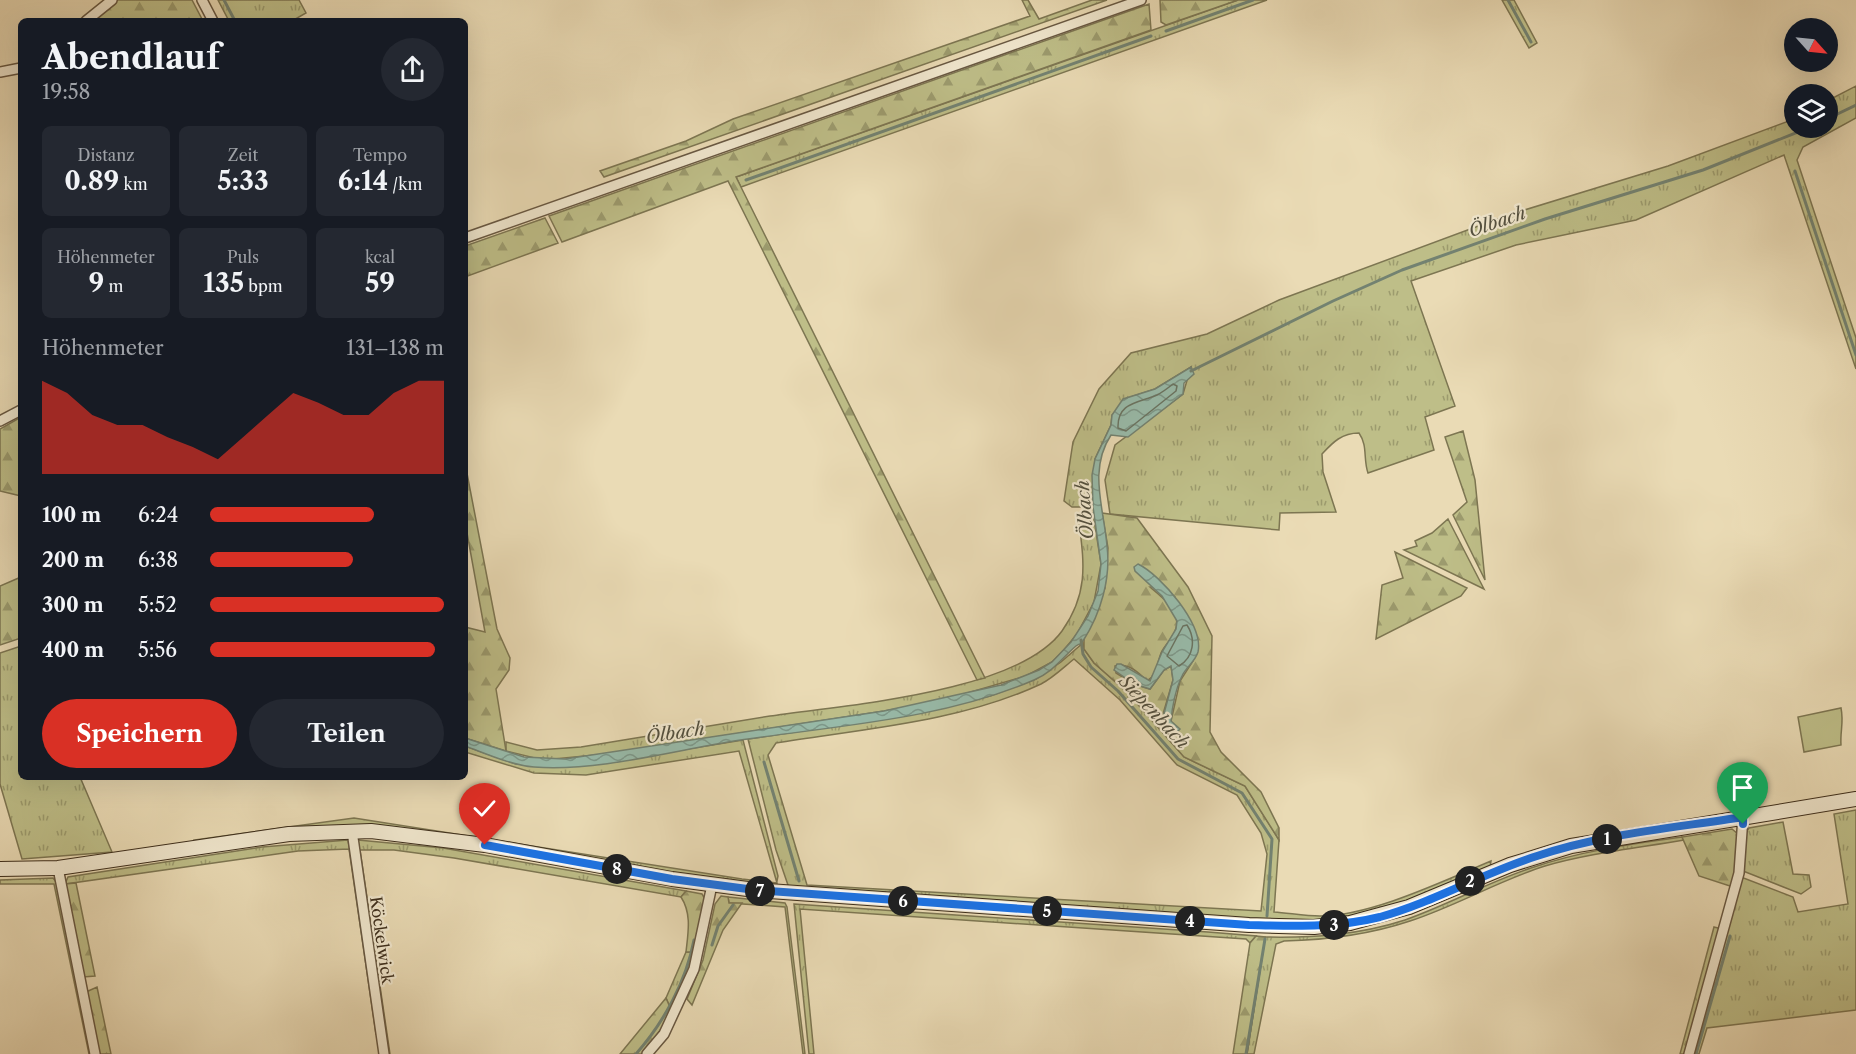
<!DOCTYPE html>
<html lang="de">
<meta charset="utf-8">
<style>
:root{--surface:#171b24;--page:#242831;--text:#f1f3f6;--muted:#9ea1a6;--accent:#d93025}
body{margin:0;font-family:"Libre Caslon Text",serif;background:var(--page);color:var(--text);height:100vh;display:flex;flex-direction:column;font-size:22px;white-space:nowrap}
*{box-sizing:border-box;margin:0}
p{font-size:20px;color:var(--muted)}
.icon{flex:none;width:33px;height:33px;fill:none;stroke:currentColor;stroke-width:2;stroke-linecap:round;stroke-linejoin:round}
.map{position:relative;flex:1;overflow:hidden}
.side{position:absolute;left:18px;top:18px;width:450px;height:762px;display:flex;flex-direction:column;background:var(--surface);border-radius:9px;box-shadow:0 6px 24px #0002}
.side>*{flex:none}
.needle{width:39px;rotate:117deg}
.controls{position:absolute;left:1784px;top:18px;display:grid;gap:12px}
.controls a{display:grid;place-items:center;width:54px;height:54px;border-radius:50%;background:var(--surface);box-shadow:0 6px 24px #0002;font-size:30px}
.pin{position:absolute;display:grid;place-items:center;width:51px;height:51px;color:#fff;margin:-62px -26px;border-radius:50% 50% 50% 0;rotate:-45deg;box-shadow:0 0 6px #0007}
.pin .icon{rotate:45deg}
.km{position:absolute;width:30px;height:30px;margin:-15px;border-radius:50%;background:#222;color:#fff;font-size:16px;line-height:30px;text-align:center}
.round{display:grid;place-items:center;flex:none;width:63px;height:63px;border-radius:32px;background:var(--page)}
.head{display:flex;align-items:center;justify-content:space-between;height:102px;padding:0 24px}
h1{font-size:33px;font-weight:800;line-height:45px}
.figures{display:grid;grid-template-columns:repeat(3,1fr);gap:9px;height:102px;padding:6px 24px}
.figures div{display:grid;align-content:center;border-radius:9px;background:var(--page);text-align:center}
.figures b{font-size:26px;font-weight:800}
.figures small{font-size:16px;font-weight:400}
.figures p{font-size:16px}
.chart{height:168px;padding:12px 24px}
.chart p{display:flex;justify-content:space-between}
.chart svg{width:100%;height:108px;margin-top:6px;fill:var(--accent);opacity:.7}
.primary-button{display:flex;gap:12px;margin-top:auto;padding:12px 24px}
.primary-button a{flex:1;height:69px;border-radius:36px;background:var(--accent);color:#fff;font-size:24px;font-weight:800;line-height:69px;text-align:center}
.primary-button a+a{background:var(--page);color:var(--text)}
ul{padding:0 24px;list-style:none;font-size:20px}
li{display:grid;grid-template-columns:96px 72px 1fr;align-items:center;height:45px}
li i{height:15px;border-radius:8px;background:var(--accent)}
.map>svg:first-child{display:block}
</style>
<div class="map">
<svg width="1856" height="1054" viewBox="0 0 1856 1054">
<defs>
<pattern id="grass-tufts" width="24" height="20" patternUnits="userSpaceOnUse" patternTransform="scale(1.5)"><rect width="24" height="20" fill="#bebe88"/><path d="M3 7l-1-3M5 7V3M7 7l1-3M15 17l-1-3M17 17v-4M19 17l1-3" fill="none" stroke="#9c9b6e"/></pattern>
<pattern id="forest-firs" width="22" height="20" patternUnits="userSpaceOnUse" patternTransform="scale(1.5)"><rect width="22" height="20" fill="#bebe88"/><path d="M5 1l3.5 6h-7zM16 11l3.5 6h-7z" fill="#9c9b6e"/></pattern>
<pattern id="water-waves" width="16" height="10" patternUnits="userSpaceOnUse" patternTransform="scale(1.5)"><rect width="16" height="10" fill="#98bbaa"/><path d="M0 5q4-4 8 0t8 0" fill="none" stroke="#7d988a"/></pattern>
</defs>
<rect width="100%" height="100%" fill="#eadbb5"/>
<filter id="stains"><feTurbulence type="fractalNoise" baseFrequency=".00333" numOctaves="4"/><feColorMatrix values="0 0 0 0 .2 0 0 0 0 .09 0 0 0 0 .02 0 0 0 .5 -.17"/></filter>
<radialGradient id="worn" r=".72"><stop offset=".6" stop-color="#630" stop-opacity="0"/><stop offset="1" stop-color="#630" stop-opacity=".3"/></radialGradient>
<path fill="url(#grass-tufts)" stroke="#7d7652" stroke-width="1.5" fill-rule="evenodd" d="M218,0H299L306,13L292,21H229Z
M1238,0H1267L741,187L736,177Z
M1502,0H1514L1537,43L1529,48Z
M1856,86V118L1803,147L1797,160L1856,338V369L1784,155L1636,220L1516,245L1411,281L1455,406L1425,417L1434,450L1368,473C1363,459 1368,446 1359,433C1342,433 1333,442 1322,454L1323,472L1336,512L1280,513L1279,530L1110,514L1105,480L1115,445L1183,394L1191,367L1155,389L1131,397L1112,415L1111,425L1095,459L1093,507H1072L1064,501L1073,442L1099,389L1131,353L1207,334L1279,300L1508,215L1668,166L1794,119V128H1827V101Z
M1078,513H1093L1101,564L1094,602L1077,634L1063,651L1052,662L1026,676L940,701L884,711L606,754L543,760L506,751V742L537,750L581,747C644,737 707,726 770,716C844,705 1017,693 1062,631C1091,590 1083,558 1078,513Z
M1083,643L1084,649L1094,663L1128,693L1184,757L1245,786L1279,840L1274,912C1289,913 1305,916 1320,916C1371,916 1443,881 1491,861L1490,868L1443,889L1355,918L1290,922L789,888L776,850L748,739L896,717L990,696L1036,679L1061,662ZM1074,659L1120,700L1177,765L1237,795L1261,833L1267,854L1261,911L807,885L768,755L776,743C863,729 960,722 1041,684C1053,678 1064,667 1074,659Z
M21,646V777H80L112,852L22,859L0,784V653Z
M743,740L778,876L776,886L718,881L439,833L195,842L194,840L354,818L742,879L777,883L739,751L586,775L534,773L465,752V746L516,764L556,767L601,763Z
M1856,810V1010L1707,1028L1699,1054H1691L1741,877L1793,897L1798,912L1848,904L1834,814Z
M1783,822L1793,874L1809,875L1811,887L1801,894L1743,871L1746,832L1749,828Z
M1682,837L1684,840C1638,848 1590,853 1545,866C1498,881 1456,906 1410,921C1368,935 1327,940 1284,941L1276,944L1254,1054H1247L1265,937C1313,938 1359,935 1405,920C1448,905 1488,882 1531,868C1580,851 1632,844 1682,837Z
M348,840L379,1033L376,1034L349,849L298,851L65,884L68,877L262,847Z
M358,840L443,848L686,891L681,897L454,858L394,850H360L390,1054H386Z
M53,878L57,883L93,1054H89L54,884H0V880Z
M728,897L785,903L787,907L805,1054H803L785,907L729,903Z
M794,904L1208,932L1256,936L1250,943L1246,939L800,909L814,1054H809Z
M1714,927L1722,929L1687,1054H1680Z
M686,952H696L672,1012L666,998Z"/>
<path fill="url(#forest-firs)" stroke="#7d7652" stroke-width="1.5" fill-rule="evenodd" d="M116,0H192L203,21H90Z
M1022,0H1028L1039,19L1092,0H1107L604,177L600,171L686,141L733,119L1030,16Z
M1160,0H1238L1166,25L1161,22Z
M1149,4L1151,30L736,177L985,678L977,680L728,181L562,242L549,216Z
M545,218L558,243L465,277V246Z
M21,417V496L0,491V429Z
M1463,431L1475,480L1485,580L1453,515L1467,502L1445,437Z
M465,463L497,629L510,658L509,670L496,689L506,751L465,738V627L485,632L465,522Z
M1102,513L1137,518L1188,587L1212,636L1210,732L1221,752L1261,792L1279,828V840L1245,786L1184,757L1128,693L1094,663L1084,649V638L1105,588L1108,548ZM1162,586L1175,597L1193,661L1180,681L1171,721L1163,714L1173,680L1171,666L1164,670L1150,689L1134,684L1116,673L1115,666C1128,662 1139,673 1147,681C1157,675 1157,663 1161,653C1165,644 1174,638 1176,628C1181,611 1161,596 1150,587Z
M1448,519L1484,589L1404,550L1417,546L1415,541L1432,533Z
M1395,552L1467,588L1461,596L1376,639L1382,585L1403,578Z
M21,577V638L0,645V586Z
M1732,829L1738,834L1733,887L1699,876L1682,837Z
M76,883L95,976L83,977L65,884Z
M686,891L702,894L705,899L696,952H686C688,933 692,914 681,897Z
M721,896L728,897L729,903H742L723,930L692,1005L687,999L703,960L715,904Z
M1256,936L1265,937V939L1247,1054H1233L1250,943Z
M97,987L111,1054H98L86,992Z
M666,998L672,1012L648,1049L644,1054H620Z"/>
<path fill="#bebe88" stroke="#7d7652" stroke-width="1.5" d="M1841,708C1844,723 1840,731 1841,745L1804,752L1798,717Z"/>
<path fill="url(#water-waves)" stroke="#738271" stroke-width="1.5" d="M1191,367L1194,374L1184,383L1183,394L1128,437L1111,435C1088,470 1104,508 1107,546C1111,578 1101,613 1083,641C1080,646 1081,642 1076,646C1062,658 1053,672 1034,680C939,721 829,726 728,742C669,752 593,772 534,767C511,765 487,754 465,746V738L524,757L565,759L884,711L1001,685L1039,670L1052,662L1071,642L1088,616L1098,591L1101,564L1093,507L1092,475L1095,459L1111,425L1112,415L1123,399L1155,389Z
M1138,564C1161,575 1204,625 1198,652C1195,662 1186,667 1182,676C1176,688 1172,707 1171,721L1180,729L1175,734L1172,735L1162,721L1173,680L1171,666L1164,670L1150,689L1134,684L1114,670L1117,664H1121L1150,681L1162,652L1176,629L1177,621L1162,596L1135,571L1134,567Z"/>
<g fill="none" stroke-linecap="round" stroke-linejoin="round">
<path stroke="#6a7462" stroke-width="1.5" d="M1173,384L1177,386L1176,391L1126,431L1118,428C1117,402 1139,403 1157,395C1163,392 1168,388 1173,384Z
M1187,625C1196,639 1194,657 1179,666L1167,656L1183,626Z"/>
<path stroke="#738271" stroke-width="3" d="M224,0L235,21
M1508,0L1531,42
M1166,31L1253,0
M1827,119L1856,105
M1795,171L1856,355
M746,180L1151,36
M1191,371L1333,301L1402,270L1545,219L1703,170L1808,128
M1081,640L1083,654L1091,667L1118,691L1178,759L1242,793L1272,839L1267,916
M764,762L799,881
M712,945L718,926L733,905
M636,1054C664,1022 686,982 694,940
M1246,1054L1265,939
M1696,1054L1730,936"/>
<defs>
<path id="minor" d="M202,0L213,21
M86,21L112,0
M0,72L21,68
M465,238L1141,0
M0,421L21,410
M352,831L384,1054
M58,868L95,1054
M647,1054L664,1034L694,969L712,885
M1689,1054L1739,873L1743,817"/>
<path id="secondary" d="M0,869L58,868L289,834L371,831L485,845L672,879L755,890L1249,925L1314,927L1350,923L1409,907L1510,865L1571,846L1856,799"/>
</defs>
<use href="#minor" stroke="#685842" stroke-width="12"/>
<use href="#secondary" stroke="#3c2d1b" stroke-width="16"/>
<use href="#minor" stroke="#f1e8cf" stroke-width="9"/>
<use href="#secondary" stroke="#f1e8cf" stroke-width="14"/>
</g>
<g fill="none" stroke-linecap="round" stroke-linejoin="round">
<defs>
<path id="route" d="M485,845L672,879L755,890L1249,925C1293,926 1336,928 1380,917C1434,902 1483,873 1537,856C1602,834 1674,828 1743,817V824"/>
</defs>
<use href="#route" stroke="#fff" stroke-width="12"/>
<use href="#route" stroke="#1a73e8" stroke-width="8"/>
</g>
<g text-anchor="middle" stroke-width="4.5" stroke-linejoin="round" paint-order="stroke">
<g font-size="16" fill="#3c2d1b" stroke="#f1e8cf">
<text transform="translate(382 940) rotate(82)" y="6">Köckelwick</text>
</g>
<g font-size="18" font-style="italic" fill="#53503f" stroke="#f1e8cf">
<text transform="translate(1497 222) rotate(-19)" y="6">Ölbach</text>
<text transform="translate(1085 510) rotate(-95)" y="6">Ölbach</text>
<text transform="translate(1154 712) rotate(47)" y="6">Siepenbach</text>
<text transform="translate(675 733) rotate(-9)" y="6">Ölbach</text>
</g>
</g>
<rect width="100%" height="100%" filter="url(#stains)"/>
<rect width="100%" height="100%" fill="url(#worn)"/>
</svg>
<div class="controls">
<a><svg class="needle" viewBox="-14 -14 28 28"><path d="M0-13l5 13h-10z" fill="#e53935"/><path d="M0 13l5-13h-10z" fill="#9ea1a6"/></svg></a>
<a><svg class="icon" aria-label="layers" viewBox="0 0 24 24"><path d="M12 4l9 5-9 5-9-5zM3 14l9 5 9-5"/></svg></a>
</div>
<div class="pin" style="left:1743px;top:824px;background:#1e9e55"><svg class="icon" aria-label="arrive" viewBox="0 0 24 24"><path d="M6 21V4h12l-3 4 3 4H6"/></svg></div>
<div class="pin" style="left:485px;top:845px;background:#d93025"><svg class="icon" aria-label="check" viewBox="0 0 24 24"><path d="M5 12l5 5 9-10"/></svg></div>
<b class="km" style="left:1607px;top:839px">1</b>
<b class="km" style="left:1470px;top:881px">2</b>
<b class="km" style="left:1334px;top:925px">3</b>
<b class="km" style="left:1190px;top:921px">4</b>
<b class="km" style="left:1047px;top:911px">5</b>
<b class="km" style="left:903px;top:901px">6</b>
<b class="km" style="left:760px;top:891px">7</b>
<b class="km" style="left:617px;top:869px">8</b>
<section class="side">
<div class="head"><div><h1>Abendlauf</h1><p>19:58</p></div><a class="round"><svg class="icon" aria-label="share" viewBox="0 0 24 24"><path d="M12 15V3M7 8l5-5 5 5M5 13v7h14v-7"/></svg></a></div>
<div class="figures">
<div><p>Distanz</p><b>0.89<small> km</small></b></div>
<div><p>Zeit</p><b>5:33</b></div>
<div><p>Tempo</p><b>6:14<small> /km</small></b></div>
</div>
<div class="figures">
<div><p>Höhenmeter</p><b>9<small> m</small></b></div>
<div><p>Puls</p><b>135<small> bpm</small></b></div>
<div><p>kcal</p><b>59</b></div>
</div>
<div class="chart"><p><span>Höhenmeter</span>131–138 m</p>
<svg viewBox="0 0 160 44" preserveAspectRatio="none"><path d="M0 44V6L10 11L20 20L30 24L40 24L50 29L60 33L70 38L80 29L90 20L100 11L110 15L120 20L130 20L140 11L150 6L160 6V44z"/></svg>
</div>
<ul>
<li><b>100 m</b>6:24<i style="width:70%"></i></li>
<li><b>200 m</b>6:38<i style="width:61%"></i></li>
<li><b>300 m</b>5:52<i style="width:100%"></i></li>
<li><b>400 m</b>5:56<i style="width:96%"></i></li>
</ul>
<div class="primary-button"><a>Speichern</a><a>Teilen</a></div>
</section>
</div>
